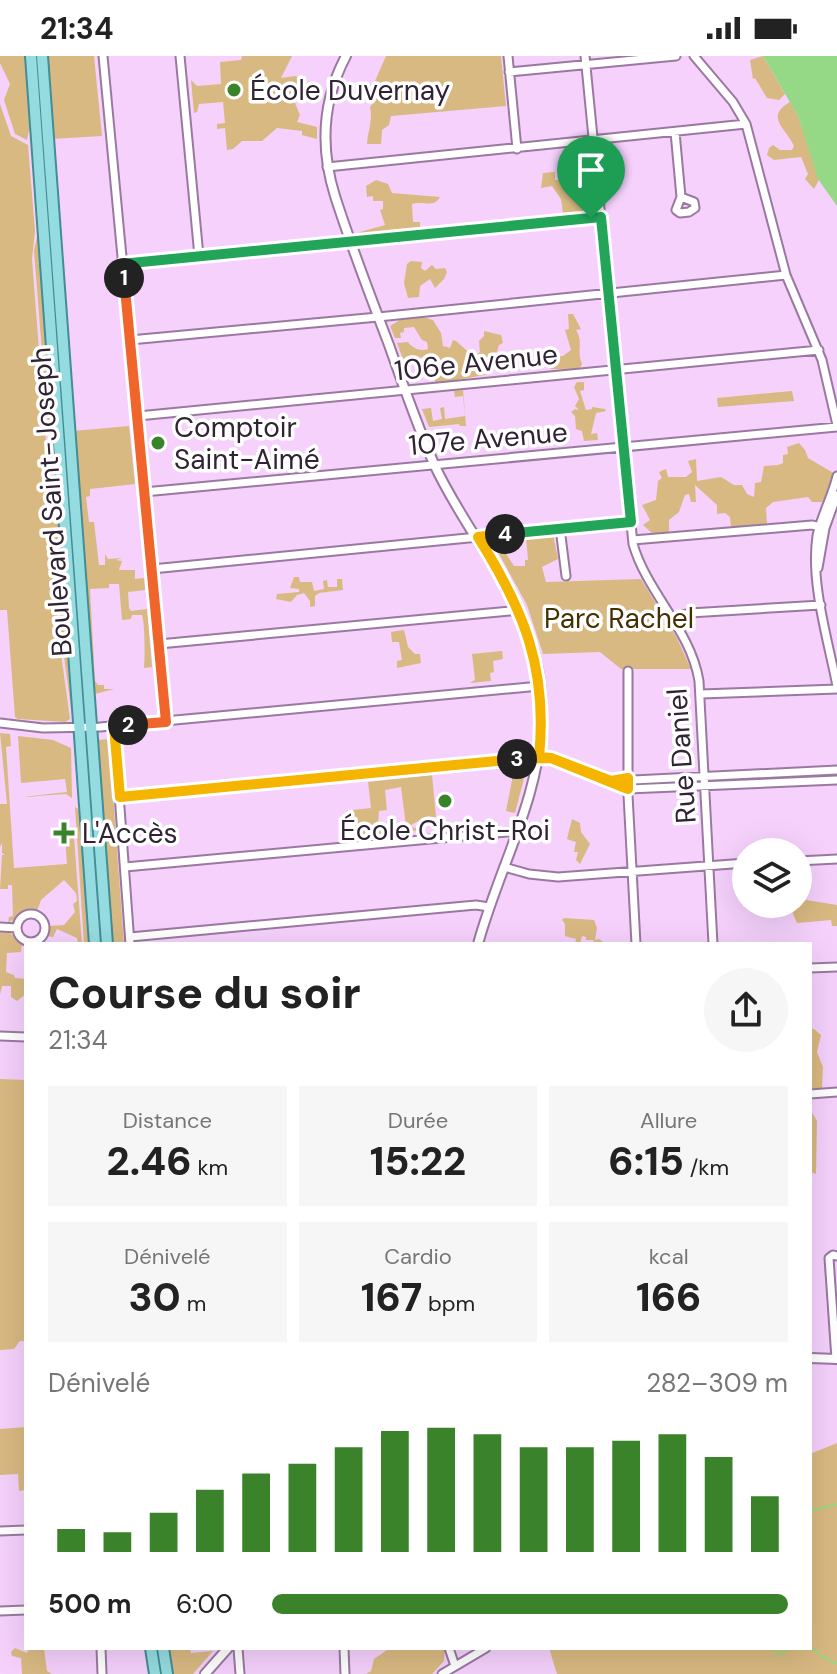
<!DOCTYPE html>
<html lang="fr">
<meta charset="utf-8">
<style>
:root{--surface:#fff;--page:#f6f6f6;--text:#222;--muted:#767676;--accent:#3a832a}
body{margin:0;font-family:"DM Sans",sans-serif;background:var(--page);color:var(--text);height:100vh;display:flex;flex-direction:column;font-size:30px;white-space:nowrap}
*{box-sizing:border-box;margin:0}
p{font-size:26px;color:var(--muted)}
.icon{flex:none;width:44px;height:44px;fill:none;stroke:currentColor;stroke-width:2;stroke-linecap:round;stroke-linejoin:round}
.map{position:relative;flex:1;overflow:hidden}
.drawer{position:absolute;left:24px;top:886px;width:788px;height:708px;display:flex;flex-direction:column;background:var(--surface);border-radius:0px;box-shadow:0 8px 32px #0002}
.drawer>*{flex:none}
.fabs{position:absolute;left:732px;top:782px;display:grid;gap:16px}
.fabs a{display:grid;place-items:center;width:80px;height:80px;border-radius:50%;background:var(--surface);box-shadow:0 8px 32px #0002;font-size:40px}
.pin{position:absolute;display:grid;place-items:center;width:68px;height:68px;color:#fff;margin:-82px -34px;border-radius:50% 50% 50% 0;rotate:-45deg;box-shadow:0 0 8px #0007}
.pin .icon{rotate:45deg}
.km{position:absolute;width:40px;height:40px;margin:-20px;border-radius:50%;background:#222;color:#fff;font-size:22px;line-height:40px;text-align:center}
.round{display:grid;place-items:center;flex:none;width:84px;height:84px;border-radius:42px;background:var(--page)}
.head{display:flex;align-items:center;justify-content:space-between;height:136px;padding:0 24px}
h1{font-size:44px;font-weight:800;line-height:60px}
.figures{display:grid;grid-template-columns:repeat(3,1fr);gap:12px;height:136px;padding:8px 24px}
.figures div{display:grid;align-content:center;border-radius:0px;background:var(--page);text-align:center}
.figures b{font-size:40px;font-weight:800}
.figures small{font-size:22px;font-weight:400}
.figures p{font-size:22px}
.chart{height:224px;padding:16px 24px}
.chart p{display:flex;justify-content:space-between}
.chart svg{width:100%;height:144px;margin-top:8px;stroke:var(--accent);stroke-width:6}
ul{padding:0 24px;list-style:none;font-size:26px}
li{display:grid;grid-template-columns:128px 96px 1fr;align-items:center;height:60px}
li i{height:20px;border-radius:10px;background:var(--accent)}
.status{display:flex;justify-content:space-between;align-items:center;height:56px;padding:0 40px;background:var(--surface);direction:ltr}
.status svg{height:22px;fill:currentColor}
.map>svg:first-child{display:block}
</style>
<div class="status"><b>21:34</b><svg viewBox="0 0 49 12"><path d="M0 12V9h3v3zM5 12V6h3v6zM10 12V3h3v9zM15 12V0h3v12zM26 1h20v11H26zM47 4h2v5h-2z"/></svg></div>
<div class="map">
<svg width="837" height="1618" viewBox="0 0 837 1618">
<rect width="100%" height="100%" fill="#f5d1fc"/>
<path fill="#d9b982" fill-rule="evenodd" d="M0,0H25L30,70L27,84L15,78L4,44L10,28L0,7Z
M46,0H94L102,80L52,83Z
M242,0H292L281,22L296,20L302,26V31L283,41L285,44L295,47L300,59L297,66L317,71V83L302,79V75L277,72L262,85H242L233,93L227,94L225,72L217,73V68L225,67L223,46L199,48L197,56L194,57L191,24L197,30L221,28L220,6L241,4Z
M386,0H501L506,50L391,60L389,69L382,74L381,88H367C368,74 373,64 370,51L382,36L377,33L379,27L375,25Z
M763,0L785,38L779,44L767,42L755,22L753,23L750,4Z
M790,46L798,60L819,124L814,133L805,123L808,118L801,101L774,104L767,99L769,92L773,89L780,94H792L794,90C786,72 764,61 790,46Z
M0,48L11,80L28,89L35,175L32,203L46,385H49L34,195L38,176L73,656L72,660L61,578L57,498L56,490H53L58,576L70,663L65,666L18,663L15,661L7,554H0Z
M41,89H45L81,605L77,579Z
M564,112L583,116L581,125L571,126V128L566,129L568,138L581,135V130H584L591,138V157L570,160L569,157L563,158L561,143L552,130L541,132L543,117L555,116V124H558V117Z
M376,124L388,128L392,137L440,141C433,153 423,144 412,148L413,166H420V174L358,179L360,176L385,169L380,154L383,153V145H373V140L367,141L366,130Z
M411,205L422,206L421,212L425,215L432,209L436,213L445,212L447,216L444,223L435,232L430,223L420,230L419,241L408,242L404,227L407,208Z
M568,258H573L581,273L576,274C584,287 576,294 582,308L579,314L551,313L550,307L559,305V300H563L571,294L565,274L569,273Z
M423,261L433,264L441,277L443,290L450,292L453,284L456,285L474,301L480,296L479,285L484,280V275L501,279L503,287L499,289L497,296L488,298L490,318L435,328V312L428,301L403,303L397,287L408,286C412,292 421,296 428,293L427,286L422,284L414,271L404,272V276L400,277L401,282H395L390,270L400,264Z
M577,326H584V334L580,335L586,354L592,353V351L605,353L606,355L596,357L591,378L597,377L598,384L584,385L582,375L576,373L575,360L571,356L575,353L579,354L575,350L579,343L574,331Z
M463,334L466,370H460L459,368L429,371L422,353L431,352L433,365L442,363L440,352L444,351L445,363L465,360L463,340L455,341L454,335Z
M792,335L794,345L718,351L717,342Z
M129,370L135,428L90,433V440L86,441L89,466H94L99,509H105V498L108,503L122,502L116,504L122,505L119,514H135V523L144,522L145,534L128,536L129,552L131,555L147,553L152,611L144,612C145,601 145,568 142,559H132L131,563L122,564L119,528H109V532L90,533L95,625L98,629H104V633H114L95,638L92,637L73,375Z
M799,387L805,394L808,402L835,418L830,433L822,446H812L808,441L773,446L766,452L767,468L731,471L730,461L725,457L717,458V449L695,429L696,446H691L689,438L685,439L679,456L669,464V476L653,478L643,469L650,464L642,449L656,444L658,425L662,422L659,416L666,413L668,421H686L692,416L688,405L696,403L697,425L721,421L734,429H742L747,438L754,441L755,427L761,426L764,410L778,409L783,407V399L788,398L787,391Z
M553,478L558,503L542,511L546,526L641,523L677,582L691,613H621L600,596L543,598L527,549L499,498L505,496L514,510H525V504H528L526,480Z
M294,521H299L300,526H312L314,535L324,533L323,525L327,524L328,531H337V523H342L343,534L319,537L315,540V550L310,551V545L304,537L297,539L291,546L276,543L277,538L299,536V533L290,532Z
M404,574L408,591L415,598H420L421,607L397,612V605L402,604L399,586H392L391,576Z
M502,595L503,603L493,605L494,616L490,617L491,625L469,627L475,624L472,598Z
M0,677L10,678L11,690L6,691L14,812L67,808L65,780L67,777L74,781L82,888H78L77,882L57,873L53,881L47,880L49,870L64,869L75,856L73,848L77,845L76,837L64,824L41,844L37,855H26L8,867L9,861L13,860L12,829H8V833H0L2,799H5L2,797V787L0,791V748H7Z
M18,680L53,684L71,692L72,742L66,738L22,741L67,736L65,723L21,727Z
M109,683V685L124,888H111L97,684Z
M527,711L515,757L506,755L513,719L507,717V712Z
M432,719L436,761H425L411,769L412,771L422,774L355,781L353,754L371,752L368,726ZM401,731L406,770L391,773L388,770L378,768L379,755L387,754L385,734Z
M75,751L80,754L90,888H84Z
M572,763L580,767L581,776L590,788L580,808L576,804L578,796H574L576,786L567,783Z
M806,844L837,849V870H832L831,864L797,867L793,858V850Z
M564,862L594,864L597,872L595,884L599,883L606,888H592L594,884H586V881L582,880L580,888H575L576,883L565,880V868L562,864Z
M0,876L10,877L22,888L21,896L7,897L6,916L14,919L15,922L26,923V938L17,945L11,941V930H2L0,939Z
M810,973H814L821,979L817,996L823,1011L822,1032L810,1033Z
M0,1023L26,1024V1285H20L14,1293L0,1294Z
M810,1053L817,1065L816,1118L810,1116Z
M26,1371V1434L19,1435L18,1418L0,1419V1373Z
M837,1387V1618H557L549,1592H810V1398Z
M15,1592L27,1597L29,1592H44L47,1615L52,1618H22L21,1602L12,1600L11,1596Z
M167,1592H190L191,1597L213,1595L193,1618H171Z
M390,1592H445L444,1605L432,1618H366L371,1615L374,1603Z"/>
<path fill="#95d987" d="M763,0H837V150L818,123L798,60Z"/>
<g fill="none" stroke-linecap="round" stroke-linejoin="round">
<path stroke="#95d987" stroke-width="2" d="M810,1455L837,1448
M810,1591L823,1601L837,1607
M772,1592L779,1599L791,1592"/>
<defs>
<path id="minor" d="M103,0L166,666
M180,0L199,200
M508,0L517,93
M585,0L633,488C647,537 691,574 699,625L713,888
M694,0L733,46L746,68L786,219L822,304L837,369
M509,16L676,0
M675,76L681,141L676,154L680,157L689,156L695,152L694,146L681,141
M327,111L746,68
M123,208L601,161
M130,284L378,261L786,219
M138,360L819,294
M837,420C832,441 821,460 817,480C810,526 828,584 837,630
M144,436L837,371
M560,472L566,520
M633,484L812,469L825,472
M818,512L825,472L837,439
M152,513L631,466
M671,562L690,557L821,549
M159,588L520,554
M628,615V739L636,888
M701,638L837,633
M0,667L43,672L100,671L540,630
M114,670L130,888
M613,725L837,714
M120,741L539,701L551,702L628,733L837,724
M798,805L837,803
M125,811L519,775
M504,811L529,818L558,821L746,807
M17 872a14 14 0 1 1 28 0a14 14 0 1 1-28 0Z
M0,871L17,872
M130,881L476,849L489,851
M810,912L837,911
M0,980L26,981
M810,1038L837,1036
M836,1303L829,1202L833,1199L837,1200
M0,1475L26,1474
M0,1555L26,1554
M101,1592L102,1618
M238,1592L240,1618
M344,1592L345,1618
M449,1592L455,1610
M442,1618L486,1592"/>
<path id="tertiary" d="M346,0C322,45 320,92 335,140C351,190 370,239 389,289C403,329 417,369 434,408C475,497 544,553 542,661C540,743 499,811 478,888
M810,1302L837,1303
M205,1618L228,1592"/>
<path id="primary" d="M31,0L95,888
M42,0L107,888
M151,1592L155,1618
M163,1592L167,1618"/>
</defs>
<use href="#minor" stroke="#9a79a1" stroke-width="11"/>
<use href="#tertiary" stroke="#9a79a1" stroke-width="12"/>
<use href="#primary" stroke="#448c96" stroke-width="14"/>
<use href="#minor" stroke="#fff" stroke-width="7"/>
<use href="#tertiary" stroke="#fff" stroke-width="8"/>
<use href="#primary" stroke="#95dce0" stroke-width="10"/>
</g>
<g fill="none" stroke-linecap="round" stroke-linejoin="round">
<defs>
<path id="split-1" d="M124,222L123,208L131,207L591,162"/>
<path id="split-2" d="M124,222L166,666L128,669"/>
<path id="split-3" d="M128,669L114,670L120,741L517,703"/>
<path id="split-4" d="M505,478L478,481C524,554 548,613 539,701L551,702L628,733V722L611,725L551,702L517,703"/>
<path id="split-5" d="M505,478L631,466L601,161L591,162"/>
</defs>
<use href="#split-1" stroke="#fff" stroke-width="16"/>
<use href="#split-2" stroke="#fff" stroke-width="16"/>
<use href="#split-3" stroke="#fff" stroke-width="16"/>
<use href="#split-4" stroke="#fff" stroke-width="16"/>
<use href="#split-5" stroke="#fff" stroke-width="16"/>
<use href="#split-1" stroke="#22a559" stroke-width="10"/>
<use href="#split-2" stroke="#f0652b" stroke-width="10"/>
<use href="#split-3" stroke="#f5b400" stroke-width="10"/>
<use href="#split-4" stroke="#f5b400" stroke-width="10"/>
<use href="#split-5" stroke="#22a559" stroke-width="10"/>
</g>
<g fill="#3a832a" stroke="#fff" stroke-width="3">
<circle cx="234" cy="34" r="8"/>
<circle cx="158" cy="387" r="8"/>
<circle cx="445" cy="745" r="8"/>
<path d="M60 765h8v8h8v8h-8v8h-8v-8h-8v-8h8z"/>
</g>
<g text-anchor="middle" stroke-width="7" stroke-linejoin="round" paint-order="stroke">
<g font-size="28" fill="#302333" stroke="#fff" text-anchor="start">
<text x="250" y="44">École Duvernay</text>
<text x="174" y="381">Comptoir<tspan x="174" dy="32">Saint-Aimé</tspan></text>
<text x="445" y="784" text-anchor="middle">École Christ-Roi</text>
<text x="82" y="787">L'Accès</text>
</g>
<g font-size="28" fill="#302333" stroke="#fff">
<text transform="translate(476 306) rotate(-6)" y="10">106e Avenue</text>
<text transform="translate(488 382) rotate(-5)" y="10">107e Avenue</text>
<text transform="translate(51 446) rotate(-94)" y="10">Boulevard Saint-Joseph</text>
<text transform="translate(681 700) rotate(-94)" y="10">Rue Daniel</text>
</g>
<g font-size="28" fill="#453004" stroke="#fff">
<text x="619" y="572">Parc Rachel</text>
</g>
</g>
</svg>
<div class="fabs">
<a><svg class="icon" aria-label="layers" viewBox="0 0 24 24"><path d="M12 4l9 5-9 5-9-5zM3 14l9 5 9-5"/></svg></a>
</div>
<div class="pin" style="left:591px;top:162px;background:#1e9e55"><svg class="icon" aria-label="arrive" viewBox="0 0 24 24"><path d="M6 21V4h12l-3 4 3 4H6"/></svg></div>
<b class="km" style="left:124px;top:222px">1</b>
<b class="km" style="left:128px;top:669px">2</b>
<b class="km" style="left:517px;top:703px">3</b>
<b class="km" style="left:505px;top:478px">4</b>
<section class="drawer">
<div class="head"><div><h1>Course du soir</h1><p>21:34</p></div><a class="round"><svg class="icon" aria-label="share" viewBox="0 0 24 24"><path d="M12 15V3M7 8l5-5 5 5M5 13v7h14v-7"/></svg></a></div>
<div class="figures">
<div><p>Distance</p><b>2.46<small> km</small></b></div>
<div><p>Durée</p><b>15:22</b></div>
<div><p>Allure</p><b>6:15<small> /km</small></b></div>
</div>
<div class="figures">
<div><p>Dénivelé</p><b>30<small> m</small></b></div>
<div><p>Cardio</p><b>167<small> bpm</small></b></div>
<div><p>kcal</p><b>166</b></div>
</div>
<div class="chart"><p><span>Dénivelé</span>282–309 m</p>
<svg viewBox="0 0 160 44" preserveAspectRatio="none"><path d="M5 44V37M15 44V38M25 44V32M35 44V25M45 44V20M55 44V17M65 44V12M75 44V7M85 44V6M95 44V8M105 44V12M115 44V12M125 44V10M135 44V8M145 44V15M155 44V27"/></svg>
</div>
<ul>
<li><b>500 m</b>6:00<i style="width:100%"></i></li>
</ul>
</section>
</div>
